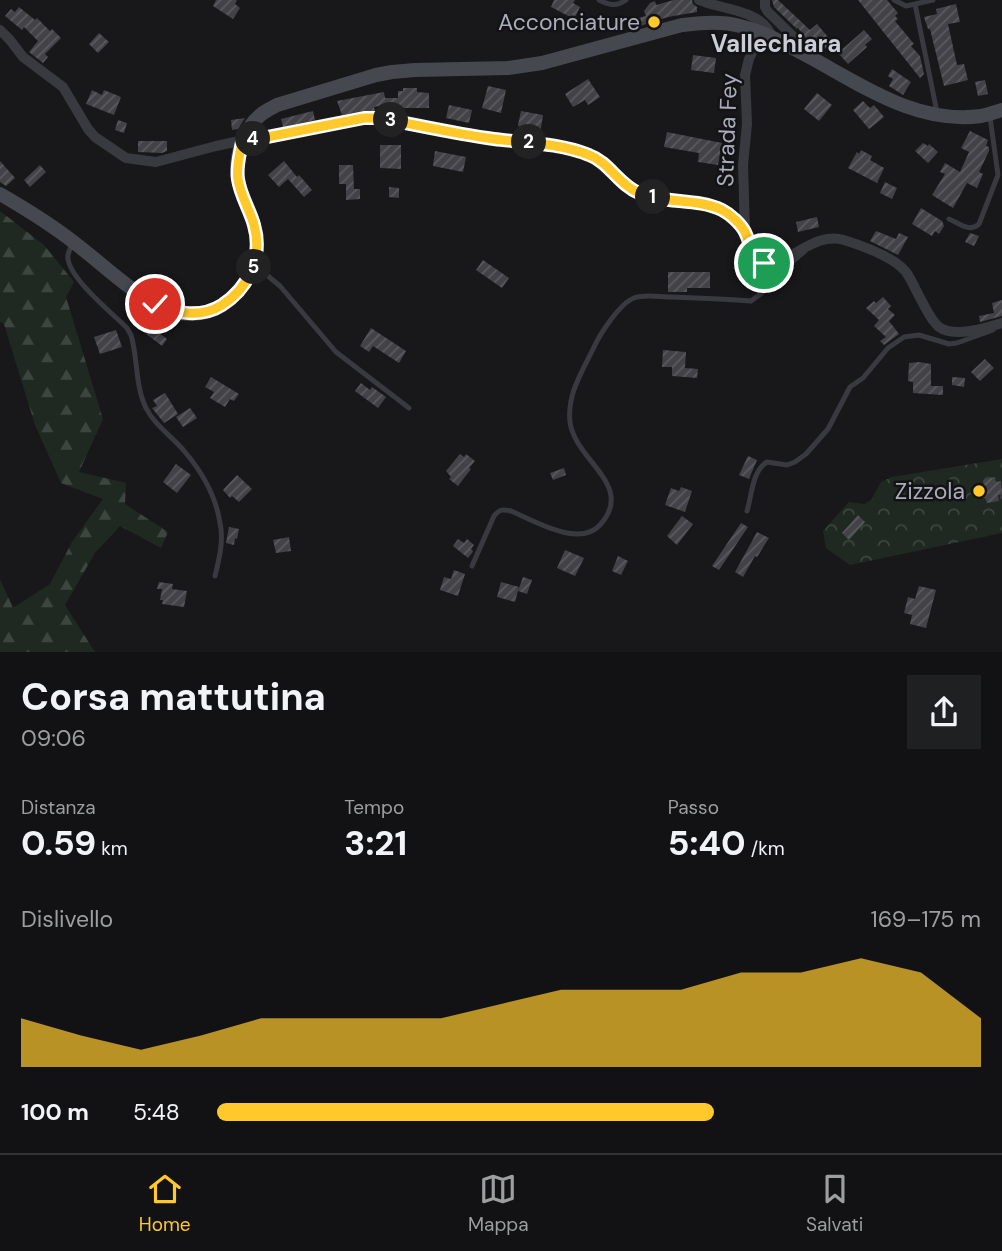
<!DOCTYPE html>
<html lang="it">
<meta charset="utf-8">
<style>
:root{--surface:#121214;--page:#1f2022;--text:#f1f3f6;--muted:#9c9ea0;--line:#313234;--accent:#ffc92b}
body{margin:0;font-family:"DM Sans",sans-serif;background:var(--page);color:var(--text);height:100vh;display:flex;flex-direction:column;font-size:26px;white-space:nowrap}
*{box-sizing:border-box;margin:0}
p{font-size:23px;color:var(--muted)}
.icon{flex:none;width:38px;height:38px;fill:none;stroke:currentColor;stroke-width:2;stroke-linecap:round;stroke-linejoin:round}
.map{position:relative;height:652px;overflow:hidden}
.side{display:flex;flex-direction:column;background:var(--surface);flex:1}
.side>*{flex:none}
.pin{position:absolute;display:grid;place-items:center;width:60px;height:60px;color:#fff;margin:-30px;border:4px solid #fff;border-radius:50%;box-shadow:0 2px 7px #0007}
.km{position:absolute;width:35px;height:35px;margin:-18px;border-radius:50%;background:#222;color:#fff;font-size:19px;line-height:35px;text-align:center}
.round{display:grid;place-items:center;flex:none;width:74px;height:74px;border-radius:0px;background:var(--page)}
.headline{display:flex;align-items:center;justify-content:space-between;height:119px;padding:0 21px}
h1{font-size:38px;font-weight:700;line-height:52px}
.figures{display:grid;grid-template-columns:repeat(3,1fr);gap:10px;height:119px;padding:7px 21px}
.figures div{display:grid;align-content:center}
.figures b{font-size:35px;font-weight:700}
.figures small{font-size:19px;font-weight:400}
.figures p{font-size:19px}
.chart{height:196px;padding:14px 21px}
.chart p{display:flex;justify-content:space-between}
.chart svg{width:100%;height:126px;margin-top:7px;fill:var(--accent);opacity:.7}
ul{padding:0 21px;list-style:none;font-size:23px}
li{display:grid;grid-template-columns:112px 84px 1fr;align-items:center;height:52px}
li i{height:18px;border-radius:9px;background:var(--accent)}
.dock{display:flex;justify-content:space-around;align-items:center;height:98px;border-top:2px solid var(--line);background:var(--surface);font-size:19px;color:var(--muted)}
.dock a{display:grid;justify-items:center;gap:4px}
.dock .active{color:var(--accent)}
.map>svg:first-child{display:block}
</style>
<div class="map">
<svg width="1002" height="653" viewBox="0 0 1002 653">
<defs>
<pattern id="forest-firs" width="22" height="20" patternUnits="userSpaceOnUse" patternTransform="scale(1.75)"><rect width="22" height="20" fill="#1f2921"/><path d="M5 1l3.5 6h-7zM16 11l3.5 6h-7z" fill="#3d453f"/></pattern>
<pattern id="park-crowns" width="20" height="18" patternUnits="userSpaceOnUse" patternTransform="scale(1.75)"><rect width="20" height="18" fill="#1f2921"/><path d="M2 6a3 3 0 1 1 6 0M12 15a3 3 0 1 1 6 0" fill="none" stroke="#3d453f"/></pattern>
<pattern id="building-hatch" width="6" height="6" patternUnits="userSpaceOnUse" patternTransform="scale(1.75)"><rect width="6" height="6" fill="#424247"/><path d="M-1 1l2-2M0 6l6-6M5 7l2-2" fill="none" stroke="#5a5b60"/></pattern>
</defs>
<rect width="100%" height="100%" fill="#18181a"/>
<path fill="url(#forest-firs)" d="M0,211L44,245L74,282L66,297L103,419L79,472L126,483L125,504L168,532L161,548L120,526L95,553L65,605L95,652H0V579L13,608L50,584L72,542L103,499L61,483L35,425L4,324L0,322Z"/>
<path fill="url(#park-crowns)" d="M1002,459V533L850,565L826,548L823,531L849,502L865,504L871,500L881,482L892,477Z"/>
<path fill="url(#building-hatch)" d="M216,0H237L235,4L240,8L233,19L213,6Z
M554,0H575L573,3L580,7L574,19L551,7Z
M674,0H692L693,4L697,7V12L668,17L640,26L638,18L646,16L644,11L650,3L655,1L656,5Z
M772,0H778L810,30L817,24L833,43L826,49L822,45L818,48L816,46L813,48L798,28L797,29L774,7Z
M858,0H887L898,13L895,16L898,19L895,21L914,44L911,46L920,56L924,74L920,78Z
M956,4L960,22L948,24L957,65L964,64L968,80L944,86L930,29H928L924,17L937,14L936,9Z
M19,7L35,20L37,18L50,31L52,29L61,38L45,54L48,57L43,63L29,52L38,41L24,27L22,30L5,16L11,9L15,12Z
M864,30L872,39L865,45L867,47L848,64L838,53Z
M99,33L109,42L98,53L89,44Z
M693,55L716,58L714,73L691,70Z
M892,69L911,82L903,95L889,86L893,79L888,76Z
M588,79L600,97L588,105L585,100L573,107L565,94Z
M985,80L988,94L978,96L975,82Z
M488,86L506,90L501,113L482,108Z
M403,88H417V92L429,93V108H393V103L374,107L375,111H363L342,115L337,101L384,92L385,98H398V91H403Z
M92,90L102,95L104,90L121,97L114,115L86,104Z
M817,93L832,105L819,121L804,109Z
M863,101L870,108L874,105L884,117L869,129L853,110Z
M449,105L472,110L469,123L446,118Z
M313,111L315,120L283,127L281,119Z
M521,111L543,115L540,134L521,130L518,125Z
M245,118L238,129L232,130L231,120Z
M118,120L127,123L124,133L115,130Z
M970,131L988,140L986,146L989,147V151L979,172L983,174L977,188L967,183L953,208L932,195L945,174L940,172L945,163L960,172L969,152L961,148Z
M667,132L722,143L718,165L698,162L699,153L664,147Z
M138,141H167V151L162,153L138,152Z
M923,143L928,146L929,144L938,152L928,163L915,151Z
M380,145H401V169L380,168Z
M861,150L872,156L870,160L884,168L877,183L848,168L857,152L859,154Z
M435,151L466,157L463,172L433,166Z
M0,161L15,178L6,186L0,182Z
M284,161L297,177L299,175L312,190L304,197L288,179L279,187L268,175Z
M40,165L46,172L30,187L24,180Z
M339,165H353L354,189H360V199L346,200V184H339Z
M885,182L897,188L892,199L880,193Z
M389,187L399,188V198L389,197Z
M921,208L942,221L944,226L939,234L935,231L932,236L912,224Z
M817,217L819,227L798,232L796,222Z
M876,231L896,239L899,233L908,237L898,255L870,241Z
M970,233L979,236L974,246L965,242Z
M483,260L509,278L502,288L476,270Z
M668,272H710V288H687V292H668Z
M883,297L891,306L888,309L895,315L889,321L899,334L884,345L880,341L886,337L874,326L879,320L866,308L874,301L876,303Z
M1002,300V316L980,322L979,316L994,313L992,303Z
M146,323L167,339L162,346L141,330Z
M371,328L406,351L399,363L373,346L369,352L360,346Z
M116,330L122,347L100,354L94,337Z
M663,350L686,352L685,368L698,369L697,378L672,376V367H662Z
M985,359L994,368L980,381L971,372Z
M919,362L931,364V386H943V395L913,393V382L908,381L909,363Z
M211,377L239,394L234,401L230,399L225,407L210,398L214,392L205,387Z
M952,377L965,378L964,387L952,385Z
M361,383L370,390L372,387L386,397L378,408L355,391Z
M165,393L178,414L164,423L152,408L157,406L153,400Z
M190,408L197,418L183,427L176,417Z
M460,454L464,457L466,454L475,461L469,468L471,469L458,486L449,479L451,477L446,471Z
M748,456L757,460L749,479L739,475Z
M176,464L191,475L177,493L163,482Z
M564,468L566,475L553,480L550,473Z
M237,475L252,489L239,502L232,496L230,498L223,490Z
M995,477L996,482L1001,481L1002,495H998L999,501L987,503L985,498H981L979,485L984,484L983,480Z
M681,487L692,491L685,512L665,505L671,488L679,491Z
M858,515L865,522L849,540L842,533Z
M682,516L693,524L677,545L667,536Z
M741,523L748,527L719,570L712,566Z
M229,527L239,529L237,539L235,538L234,545L226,543Z
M757,532L769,538L757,557L755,556L743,577L735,572Z
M289,537L291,551L276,553L273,540Z
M458,539L464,543L467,539L474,545L471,549L473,551L472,553L468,558L453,546Z
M565,550L584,558L575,576L557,568Z
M618,556L628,561L621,575L612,571Z
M454,570L465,574L458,596L440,590L444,577L451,579Z
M523,577L532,580L527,594L518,591Z
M159,582L173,584L172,589L187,591L184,607L162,604L163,600H160L162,589H157Z
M501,582L519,587L515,602L497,597Z
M919,586L936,590L926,628L910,624L912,615L904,613L908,597L915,599Z"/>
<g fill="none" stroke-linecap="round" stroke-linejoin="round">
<path stroke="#393940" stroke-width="5" d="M599,0C609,5 616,7 626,0
M894,0L906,6L933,0
M915,4L937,112
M949,219C959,223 970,233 979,224L998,175L990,117
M73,243C70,249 67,253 68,259C71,280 112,313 127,328L131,335C138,358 135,386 146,408C155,426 173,437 185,452C202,472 216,497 220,523C224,540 219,560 215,576
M254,267L268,276L280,286L336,352L409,408
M747,511C752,495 752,471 767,462L787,465L795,462L806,454L828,429L850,387L863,378L888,348L904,337L919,335L949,344L957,343L993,330
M472,566L494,516C500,509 503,509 511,511C535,521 579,548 600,525C636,485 575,461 570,422C567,394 582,372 594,347C600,334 620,303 634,298C644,294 660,297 671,297C698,298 725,299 751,301L763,292L771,280L805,251"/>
<path stroke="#393940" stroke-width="10" d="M699,0C722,10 762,9 772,37
M765,0V7L768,12L798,41L804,54
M0,30L10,40L23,57L63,87L88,129L95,137L126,158L156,162L216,146L258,137L281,135L364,118H379L453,132L554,146L590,155L600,161L631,190L652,197L700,204L720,209L726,212L745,231
M761,33L749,59L745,75L747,124L743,165L745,231L749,248L754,256L764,263C792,264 814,231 844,240C863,246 894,257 906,272C911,279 915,288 919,296C925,306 930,320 939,327C954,338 986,328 1002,323"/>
<path stroke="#464850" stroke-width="14" d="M0,194C26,209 52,225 76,244C100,262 140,300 167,310C187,317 211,315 228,301C250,283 263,255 254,225C250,210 241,196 238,180C234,157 244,127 263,113C267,110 272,108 277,105L376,75L392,72L415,70L508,68L542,63L682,25C702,23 721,21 740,26C763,31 783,43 804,54C859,83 915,125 981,116C988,115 995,112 1002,110"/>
</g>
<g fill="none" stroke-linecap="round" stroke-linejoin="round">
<defs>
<path id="route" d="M155,304C175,314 202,318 222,305C249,288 263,256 254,225C250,210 240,195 238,179C236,167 240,154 242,142L364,118H379C417,125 456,134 494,139C526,143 559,143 589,155C609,162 619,185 639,193C665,204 697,198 722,210C730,214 741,224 745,232C752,245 748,255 764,263"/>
</defs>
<use href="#route" stroke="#fff" stroke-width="14"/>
<use href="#route" stroke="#ffc92b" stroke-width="9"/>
</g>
<g fill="#ffc92b" stroke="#131315" stroke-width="2.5">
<circle cx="654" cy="22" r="7"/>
<circle cx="979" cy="491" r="7"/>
</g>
<g text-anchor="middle" stroke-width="5" stroke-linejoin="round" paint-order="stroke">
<g font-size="23" fill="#a9adbb" stroke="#131315" text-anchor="end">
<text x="640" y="30">Acconciature</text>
<text x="965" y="499">Zizzola</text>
</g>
<g font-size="23" fill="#a9adbb" stroke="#131315">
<text transform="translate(727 130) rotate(-88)" y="8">Strada Fey</text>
</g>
<g font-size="24" font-weight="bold" fill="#cbcdd7" stroke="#131315">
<text x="776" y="52">Vallechiara</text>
</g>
</g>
</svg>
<div class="pin" style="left:764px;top:263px;background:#1e9e55"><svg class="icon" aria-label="arrive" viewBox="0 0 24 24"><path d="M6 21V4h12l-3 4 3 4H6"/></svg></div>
<div class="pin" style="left:155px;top:304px;background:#d93025"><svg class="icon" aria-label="check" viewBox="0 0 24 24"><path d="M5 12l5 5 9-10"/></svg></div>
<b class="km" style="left:653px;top:197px">1</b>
<b class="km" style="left:529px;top:142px">2</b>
<b class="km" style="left:391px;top:120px">3</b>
<b class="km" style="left:253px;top:139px">4</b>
<b class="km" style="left:254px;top:267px">5</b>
</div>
<section class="side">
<div class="headline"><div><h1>Corsa mattutina</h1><p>09:06</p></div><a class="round"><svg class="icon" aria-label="share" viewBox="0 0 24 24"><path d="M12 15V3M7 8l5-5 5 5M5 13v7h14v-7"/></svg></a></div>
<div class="figures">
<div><p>Distanza</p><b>0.59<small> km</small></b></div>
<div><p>Tempo</p><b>3:21</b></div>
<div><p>Passo</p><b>5:40<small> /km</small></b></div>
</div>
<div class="chart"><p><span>Dislivello</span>169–175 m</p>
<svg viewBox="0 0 160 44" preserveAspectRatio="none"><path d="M0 44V27L10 33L20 38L30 33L40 27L50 27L60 27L70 27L80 22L90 17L100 17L110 17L120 11L130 11L140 6L150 11L160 27V44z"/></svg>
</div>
<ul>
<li><b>100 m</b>5:48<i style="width:65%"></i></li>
</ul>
</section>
<nav class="dock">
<a class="active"><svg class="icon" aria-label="home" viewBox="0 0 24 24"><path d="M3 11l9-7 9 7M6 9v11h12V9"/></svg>Home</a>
<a><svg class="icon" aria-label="map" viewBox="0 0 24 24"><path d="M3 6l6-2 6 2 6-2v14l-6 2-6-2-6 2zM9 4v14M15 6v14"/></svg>Mappa</a>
<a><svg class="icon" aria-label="saved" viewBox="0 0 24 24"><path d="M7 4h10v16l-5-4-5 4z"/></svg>Salvati</a>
</nav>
